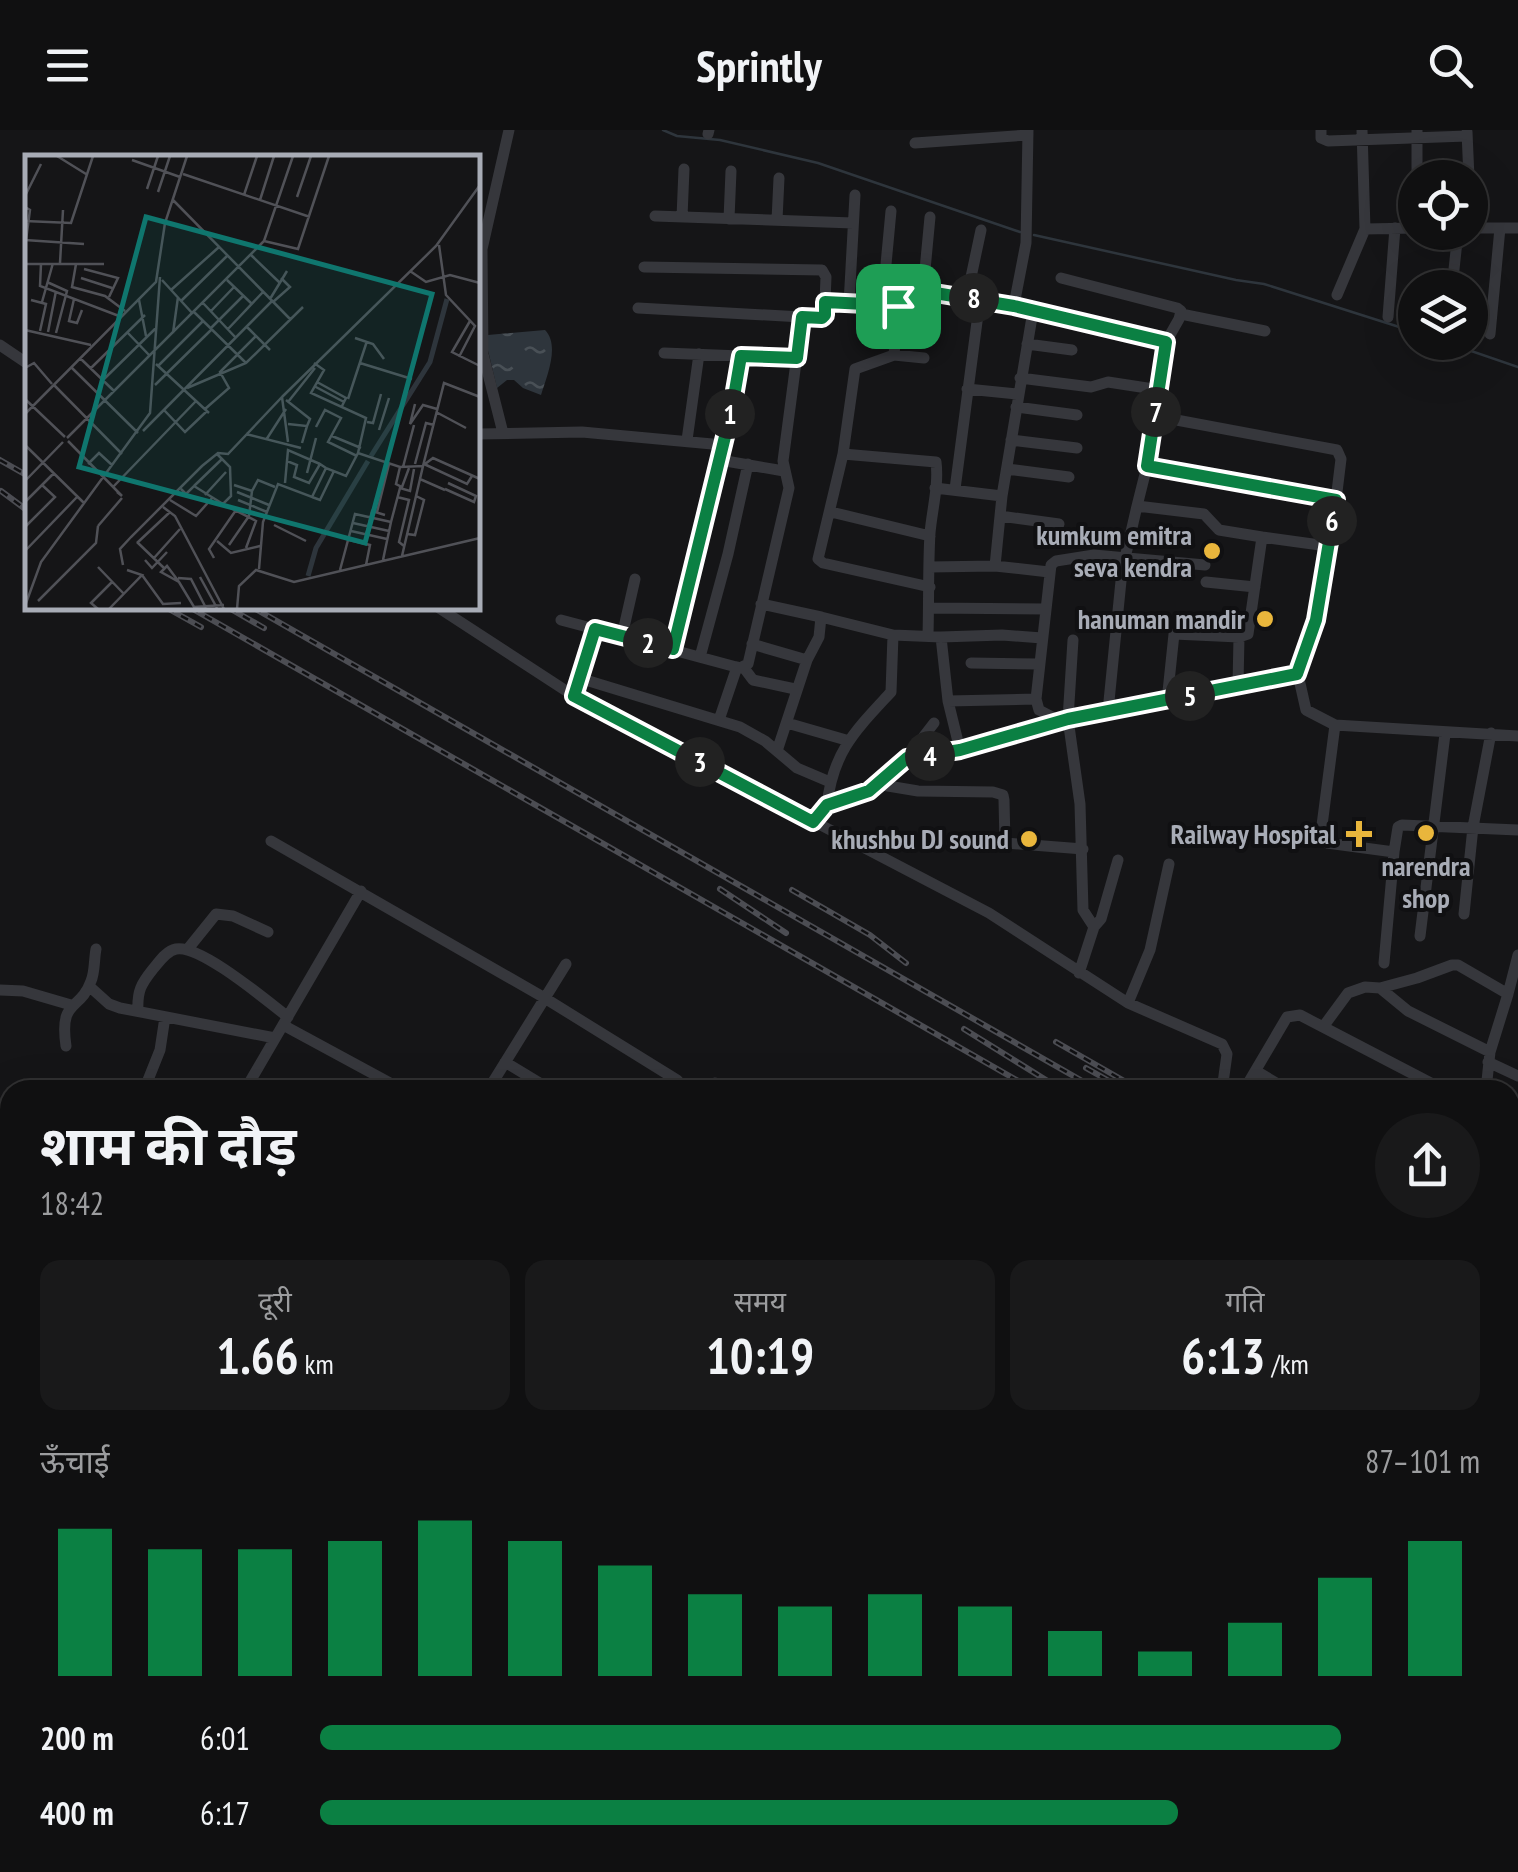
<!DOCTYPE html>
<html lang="hi">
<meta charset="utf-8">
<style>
:root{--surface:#101011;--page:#19191a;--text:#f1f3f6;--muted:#9c9d9f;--line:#303031;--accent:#0b8043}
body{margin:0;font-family:"PT Sans Narrow","Noto Sans Devanagari",sans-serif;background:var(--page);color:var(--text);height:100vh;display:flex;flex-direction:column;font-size:38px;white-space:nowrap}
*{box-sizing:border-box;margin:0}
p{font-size:32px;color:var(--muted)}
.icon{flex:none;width:55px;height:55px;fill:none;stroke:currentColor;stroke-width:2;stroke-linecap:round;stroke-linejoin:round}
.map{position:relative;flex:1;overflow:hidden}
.panel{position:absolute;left:0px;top:950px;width:1520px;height:792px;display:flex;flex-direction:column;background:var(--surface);border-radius:30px 30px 0 0;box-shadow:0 10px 40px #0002,0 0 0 2px var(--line)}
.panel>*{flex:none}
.controls{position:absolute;left:1398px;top:30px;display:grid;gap:20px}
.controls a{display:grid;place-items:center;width:90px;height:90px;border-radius:50%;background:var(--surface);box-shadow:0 10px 40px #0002,0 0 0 2px var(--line);font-size:50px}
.pin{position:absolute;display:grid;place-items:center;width:85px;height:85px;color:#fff;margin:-42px;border-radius:20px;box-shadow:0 5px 15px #0006}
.km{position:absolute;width:50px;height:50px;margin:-25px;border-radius:50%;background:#222;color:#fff;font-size:28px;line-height:50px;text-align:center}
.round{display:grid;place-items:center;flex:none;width:105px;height:105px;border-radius:52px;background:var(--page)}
.summary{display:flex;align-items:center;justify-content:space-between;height:170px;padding:0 40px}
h1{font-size:55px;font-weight:700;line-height:75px}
.figures{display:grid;grid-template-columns:repeat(3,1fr);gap:15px;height:170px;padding:10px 40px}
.figures div{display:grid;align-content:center;border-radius:20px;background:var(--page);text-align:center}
.figures b{font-size:50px;font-weight:700}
.figures small{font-size:28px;font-weight:400}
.figures p{font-size:28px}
.chart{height:280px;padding:20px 40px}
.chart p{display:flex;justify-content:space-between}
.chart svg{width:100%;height:180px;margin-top:10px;stroke:var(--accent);stroke-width:6}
ul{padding:0 40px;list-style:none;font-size:32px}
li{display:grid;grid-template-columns:160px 120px 1fr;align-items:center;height:75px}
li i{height:25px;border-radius:12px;background:var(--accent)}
header{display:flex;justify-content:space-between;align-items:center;height:130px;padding:0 40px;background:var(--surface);font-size:45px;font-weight:700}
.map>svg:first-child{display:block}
</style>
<header><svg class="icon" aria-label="menu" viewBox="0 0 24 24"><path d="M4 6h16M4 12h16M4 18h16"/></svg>Sprintly<svg class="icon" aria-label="search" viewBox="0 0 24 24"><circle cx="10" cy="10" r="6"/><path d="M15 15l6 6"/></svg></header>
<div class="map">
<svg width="1518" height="1742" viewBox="0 0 1518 1742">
<defs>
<pattern id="water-ripples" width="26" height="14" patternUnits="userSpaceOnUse" patternTransform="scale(2.5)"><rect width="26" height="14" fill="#2e353c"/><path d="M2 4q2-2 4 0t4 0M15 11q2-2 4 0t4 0" fill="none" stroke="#495056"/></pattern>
</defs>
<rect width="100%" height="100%" fill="#151517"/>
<path fill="url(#water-ripples)" d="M545,200C560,215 547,246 541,265L523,258L514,250H507L497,258L486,212L488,205Z"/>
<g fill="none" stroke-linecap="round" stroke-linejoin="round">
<path stroke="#2e353c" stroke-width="2.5" d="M663,0L677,6L720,10L818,33L1020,102
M1034,105L1236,150L1264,154L1415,202
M1445,212L1518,237"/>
<path stroke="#36373c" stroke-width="11" d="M1028,0L1026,113L1014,175L1166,212L1147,336L1336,370L1316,490L1297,540L1306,580L1335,595L1518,606
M1321,0V8L1328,11L1467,6
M1362,0L1365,99L1415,98
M1417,0V48
M1467,2L1469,48
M708,4L709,0
M915,13L1028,5
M1470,73L1471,98
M655,86L853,93
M682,87L684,39
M729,89L731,41
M777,90L779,48
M1470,98H1518
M644,137L822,140L826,147L825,171
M1061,148L1177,178L1181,181L1179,189L1166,212
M1452,158L1458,102
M923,161L930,87
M1337,165L1365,99
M967,166L981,100
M849,174L855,65
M882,177L891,81
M638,178L802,187
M1181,184L1265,201
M1388,187L1395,98
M1490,204L1500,98
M1027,214L1072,220
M0,215L28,234
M664,223L741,226
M894,225L898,176
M1020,248L1091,257L1108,252L1160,260
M967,259L1017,264
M1016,277L1077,285
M1155,286L1337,320L1341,329L1336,370
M503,303L483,224L482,119L509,0
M478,304L582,302L723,315
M687,310L699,224
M1011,310L1077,318
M722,321L741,226L797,228
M843,324L855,239L894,225L924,228
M1147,336L1137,376L1204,384L1219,400L1262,407L1248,504L1239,507L1174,504L1167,571L1297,544
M1007,339L1069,347
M935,358L1002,366L1033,181
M955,359L980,169
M1137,376L1122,441L1108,581L1167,571
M831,382L930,406
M1000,386L1059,394
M1262,407L1327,416
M995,436L1049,442
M930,437L995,436L1002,366
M1206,452L1255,457
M761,474L821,487
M439,478L574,566L813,691
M929,478L1045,479
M561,490L595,499
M928,505C929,471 928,437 930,403C932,380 939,355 936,332L843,324L818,429L823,433L930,457
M622,506L635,449
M1073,510L1068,589L1080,674L1083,780L1094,797L1079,843
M752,514L807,530L819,507L821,487L893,505
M673,519L720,330L784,341
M700,527L728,424L748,334
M971,533L1039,534
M744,538L753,550L795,559
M579,548L740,597L765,611L797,638L830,652
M1238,555L1239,507
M574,566L595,499L740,538L748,534L789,358L783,331L802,187L821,188L825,185V171L906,176L922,168L923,161L1014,175
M948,571L1036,569
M1108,581L1060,591L1039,580L1036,569L1051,435L1056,431L1094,425L1205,435
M719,590L737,537
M1060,591L960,620L907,628L869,661L827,675L813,691L989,783L1128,873L1222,914L1227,924L1222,960
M787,593L846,610
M1335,595L1321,703L1327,713L1394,722L1384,833
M960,620L948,571L941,507L1002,505L1042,508
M777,621L807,530
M907,628L934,593
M876,654L918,661L993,662L1003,665L1004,670L1005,713L1083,719
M827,675C833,621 856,600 891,562L893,505L941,507
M271,711L543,867L677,950L686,960
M1394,722L1398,697L1402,695L1518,700
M1464,784L1473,697L1491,603
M1094,797L1101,789L1118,730
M1420,806L1445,604
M187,820L216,784L233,786L268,802
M89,856L109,874L120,878L275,908
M1380,858L1408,881L1490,922
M0,860L23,861L71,875
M1508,864L1518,825
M1128,873L1150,820L1169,734
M138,881C137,861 141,854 153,839C159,832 166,821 176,819C200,814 267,871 288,887
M283,895L403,960
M1323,897L1444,960
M66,916C59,868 80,882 91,851C95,842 94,829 96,819
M505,932L551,960
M1488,932L1518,946
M1256,941L1288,960
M715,953L724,960
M144,960L160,920L165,887
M245,960L361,761
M488,960L566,834
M1244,960L1287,887L1300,885L1323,897L1348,863L1365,857L1380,858L1417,848L1452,835H1458L1508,864L1490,922L1486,960
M0,1055L10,1060
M1510,1090L1518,1094
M1510,1137L1518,1142
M0,1368L10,1350
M1510,1479L1518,1484
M1510,1561L1518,1564
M1510,1576L1518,1579
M1510,1637L1518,1622
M1510,1657L1518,1643
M782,1732L798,1742
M1168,1732L1184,1742
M546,1742L553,1732
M749,1742L755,1732
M853,1742L859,1732
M912,1742L917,1732
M983,1742L988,1732
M1071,1742L1076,1732
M1244,1742L1250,1732
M1450,1742L1455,1732
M1460,1742L1466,1732"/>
<path stroke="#63656d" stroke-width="15" d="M0,1622L10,1621
M589,1732L605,1742
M608,1732L624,1742"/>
<defs>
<path id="rail" d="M0,330L28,346
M1,361L28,381
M167,478L201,497
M191,478L1034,960
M229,478L264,498
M254,478L1098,960
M720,759L786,803
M792,760L870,805L906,833
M964,899L1062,960
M1056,912L1140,960
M1086,938L1125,960
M1510,1172L1518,1177
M1510,1208L1518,1212"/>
</defs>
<use href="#rail" stroke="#4c4d53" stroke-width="6"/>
<use href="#rail" stroke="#101012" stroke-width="2.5" stroke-dasharray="8" stroke-linecap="butt"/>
</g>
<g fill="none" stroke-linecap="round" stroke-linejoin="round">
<defs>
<path id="route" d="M923,161L1014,176L1166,212L1147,336L1336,370L1316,490L1297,544L1068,589L960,620L907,628L869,661L827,675L813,692L574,566L595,499L673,519L732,278L741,226L797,228L802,187L822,188L825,185V172L906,176L922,168Z"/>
</defs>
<use href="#route" stroke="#fff" stroke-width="20"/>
<use href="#route" stroke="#0b8043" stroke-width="12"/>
</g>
<g fill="#e9b63c" stroke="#101012" stroke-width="4">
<circle cx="1212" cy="421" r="10"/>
<circle cx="1265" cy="489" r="10"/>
<circle cx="1426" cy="703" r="10"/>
<path d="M1354 689h10v10h10v10h-10v10h-10v-10h-10v-10h10z"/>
<circle cx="1029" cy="709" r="10"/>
</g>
<g text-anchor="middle" stroke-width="8" stroke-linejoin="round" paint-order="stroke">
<g font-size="28" font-weight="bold" fill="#a8acb6" stroke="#101012" text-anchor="end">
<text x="1192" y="415">kumkum emitra<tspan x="1192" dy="32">seva kendra</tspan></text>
<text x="1245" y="499">hanuman mandir</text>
<text x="1336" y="714">Railway Hospital</text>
<text x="1009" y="719">khushbu DJ sound</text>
<text x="1426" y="746" text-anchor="middle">narendra<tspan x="1426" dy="32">shop</tspan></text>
</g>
</g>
<g transform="translate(25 25)">
<rect width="455" height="455" fill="#151517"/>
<path fill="none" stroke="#2e353c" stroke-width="5" d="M346,301L405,207L422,144M283,421L291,393L343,306"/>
<path fill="none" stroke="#505157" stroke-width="2.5" d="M32,1L61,19M107,5L155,22M158,19L285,62M122,34L133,1M133,37L145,1M219,40L232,1M0,41L16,9M272,42L286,1M148,45L266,165M235,45L249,1M0,52L5,55L1,85M0,66L46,68L68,1M0,85L59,89M239,86L273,94L304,1M414,90L421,140L450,171L434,202M226,100L254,127M35,108L38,55M0,109H79M16,109L15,131L94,161M51,109L47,132L80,141L100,156M59,114L93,123L84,142M385,116L401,127L425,120L455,128M56,123L87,133M137,125L168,159M202,125L227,149M22,127L42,136L31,178M146,135L194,92M49,144L44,166L52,168L57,155M245,144L262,116M6,145L21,149L15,176M114,145L121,181M156,146L202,101M17,147L28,108M248,147L265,132L256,123M178,148L211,183M186,156L209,132M169,157L221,208M445,166L427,197L455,211M222,172L245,195M185,174L218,141M203,174L238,137M0,175L66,190M23,177L31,136M102,177L125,201M148,178L153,142M330,183L348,189L359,204M55,203L89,236M289,208L299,215L286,238L341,263L333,298M335,208L387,224M131,209L184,258M133,211L178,166M0,213L9,208L27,229M47,213L113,278M66,213L120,160M78,225L132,172M292,227L321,243L316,253M29,230L97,299M130,230L186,175M289,231L319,247M162,233L221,208L278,152M257,242L411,91L455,30M0,244L40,282M323,244L342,186M261,245L285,264L282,271M263,247L290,213M390,249L385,269L398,250L412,254M180,254L204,233L195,217L231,181M139,255L160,277L182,256M411,257L441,273M0,259L131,127L140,68L162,1M342,267L348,268L356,239M263,269L282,271L277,288M291,272L300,255L316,263L303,287L332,301M354,275L364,243M118,276L247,146M221,279L276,293M307,281L336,293M42,283L239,86L268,1M241,285L261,254M43,286L97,341L92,337M0,290L59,348M262,306L263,295L295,309M63,309L74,298L87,310M390,309L401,268L409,270M399,309L442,329L447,321M400,309L408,303L455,324M398,311L419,228L455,242M375,312L371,329L377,332L384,313M378,312L389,270M282,318L291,283M0,326L38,287M260,328L262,306L272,310L269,322L284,328L295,309L301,313M209,330L227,336L233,325L250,332M169,331L197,304M88,332L171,246M156,334L161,339L169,331L198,349L206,341L205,312L192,299M420,334L449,347L451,341L423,328M212,337L244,350M180,340L201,317M287,342L295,345L309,316M372,342L384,345L374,387L379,391M145,345L171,361L188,342M213,345L242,357M0,347L29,318M198,349L231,366L221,393M138,352L150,361L199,454M352,357L364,309M366,367L375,333L385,336L389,314M328,368L364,376M249,370L281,386M73,371L97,343M0,372L30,342L17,330M326,376L362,384M382,379L390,380L399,345L391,341M341,380L347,356L360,360M324,385L345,390L341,410M192,386L206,398L235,391M112,387L140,414M112,388L145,357M204,390L224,361L227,336M0,396L52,342M377,401L395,324L420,335M129,403L155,374M189,403L184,394L211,355M120,405L127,413L142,397M98,410L95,394L106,382L177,311L193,298L203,299L257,242L263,287M73,412L99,439M234,414L238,367L253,329L287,342L301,313L321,321L333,298L375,312L398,311L395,324M315,415L330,359L366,367L358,405M117,420L138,449L156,448M175,422L192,453M153,423L166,424L181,453M154,427L142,411L136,417L154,427L169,452L199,450M13,446L71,388L73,371M0,451L16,407L125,258L135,122M73,454L66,448L87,427M84,454L117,420L102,415M212,454L214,431L231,415L269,427L455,383"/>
<path fill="#0f766e" fill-opacity="0.15" stroke="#0f766e" stroke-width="5" d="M121,62L407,139L340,388L54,312Z"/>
<rect width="455" height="455" fill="none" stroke="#a8acb6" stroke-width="5"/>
</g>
</svg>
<div class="controls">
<a><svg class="icon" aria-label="locate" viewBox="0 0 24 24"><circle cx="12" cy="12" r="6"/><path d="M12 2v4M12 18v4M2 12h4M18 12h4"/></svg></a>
<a><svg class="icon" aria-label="layers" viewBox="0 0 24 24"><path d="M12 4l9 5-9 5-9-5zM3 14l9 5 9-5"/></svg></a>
</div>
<div class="pin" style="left:898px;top:176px;background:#1e9e55"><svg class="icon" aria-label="arrive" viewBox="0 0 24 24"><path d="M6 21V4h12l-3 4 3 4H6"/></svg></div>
<b class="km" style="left:730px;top:284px">1</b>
<b class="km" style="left:648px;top:513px">2</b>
<b class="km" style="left:700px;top:632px">3</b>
<b class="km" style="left:930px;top:626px">4</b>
<b class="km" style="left:1190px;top:566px">5</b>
<b class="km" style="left:1332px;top:391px">6</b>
<b class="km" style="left:1156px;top:282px">7</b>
<b class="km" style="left:974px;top:168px">8</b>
<section class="panel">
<div class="summary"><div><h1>शाम की दौड़</h1><p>18:42</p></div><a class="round"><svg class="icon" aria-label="share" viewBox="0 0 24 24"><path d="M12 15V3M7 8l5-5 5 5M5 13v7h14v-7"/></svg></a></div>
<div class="figures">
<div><p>दूरी</p><b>1.66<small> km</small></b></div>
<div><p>समय</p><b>10:19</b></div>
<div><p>गति</p><b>6:13<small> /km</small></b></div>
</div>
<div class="chart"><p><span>ऊँचाई</span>87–101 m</p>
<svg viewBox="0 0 160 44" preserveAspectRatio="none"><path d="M5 44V8M15 44V13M25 44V13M35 44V11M45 44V6M55 44V11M65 44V17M75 44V24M85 44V27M95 44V24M105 44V27M115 44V33M125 44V38M135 44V31M145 44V20M155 44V11"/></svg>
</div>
<ul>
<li><b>200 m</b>6:01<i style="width:88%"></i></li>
<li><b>400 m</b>6:17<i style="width:74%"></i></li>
</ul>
</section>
</div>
